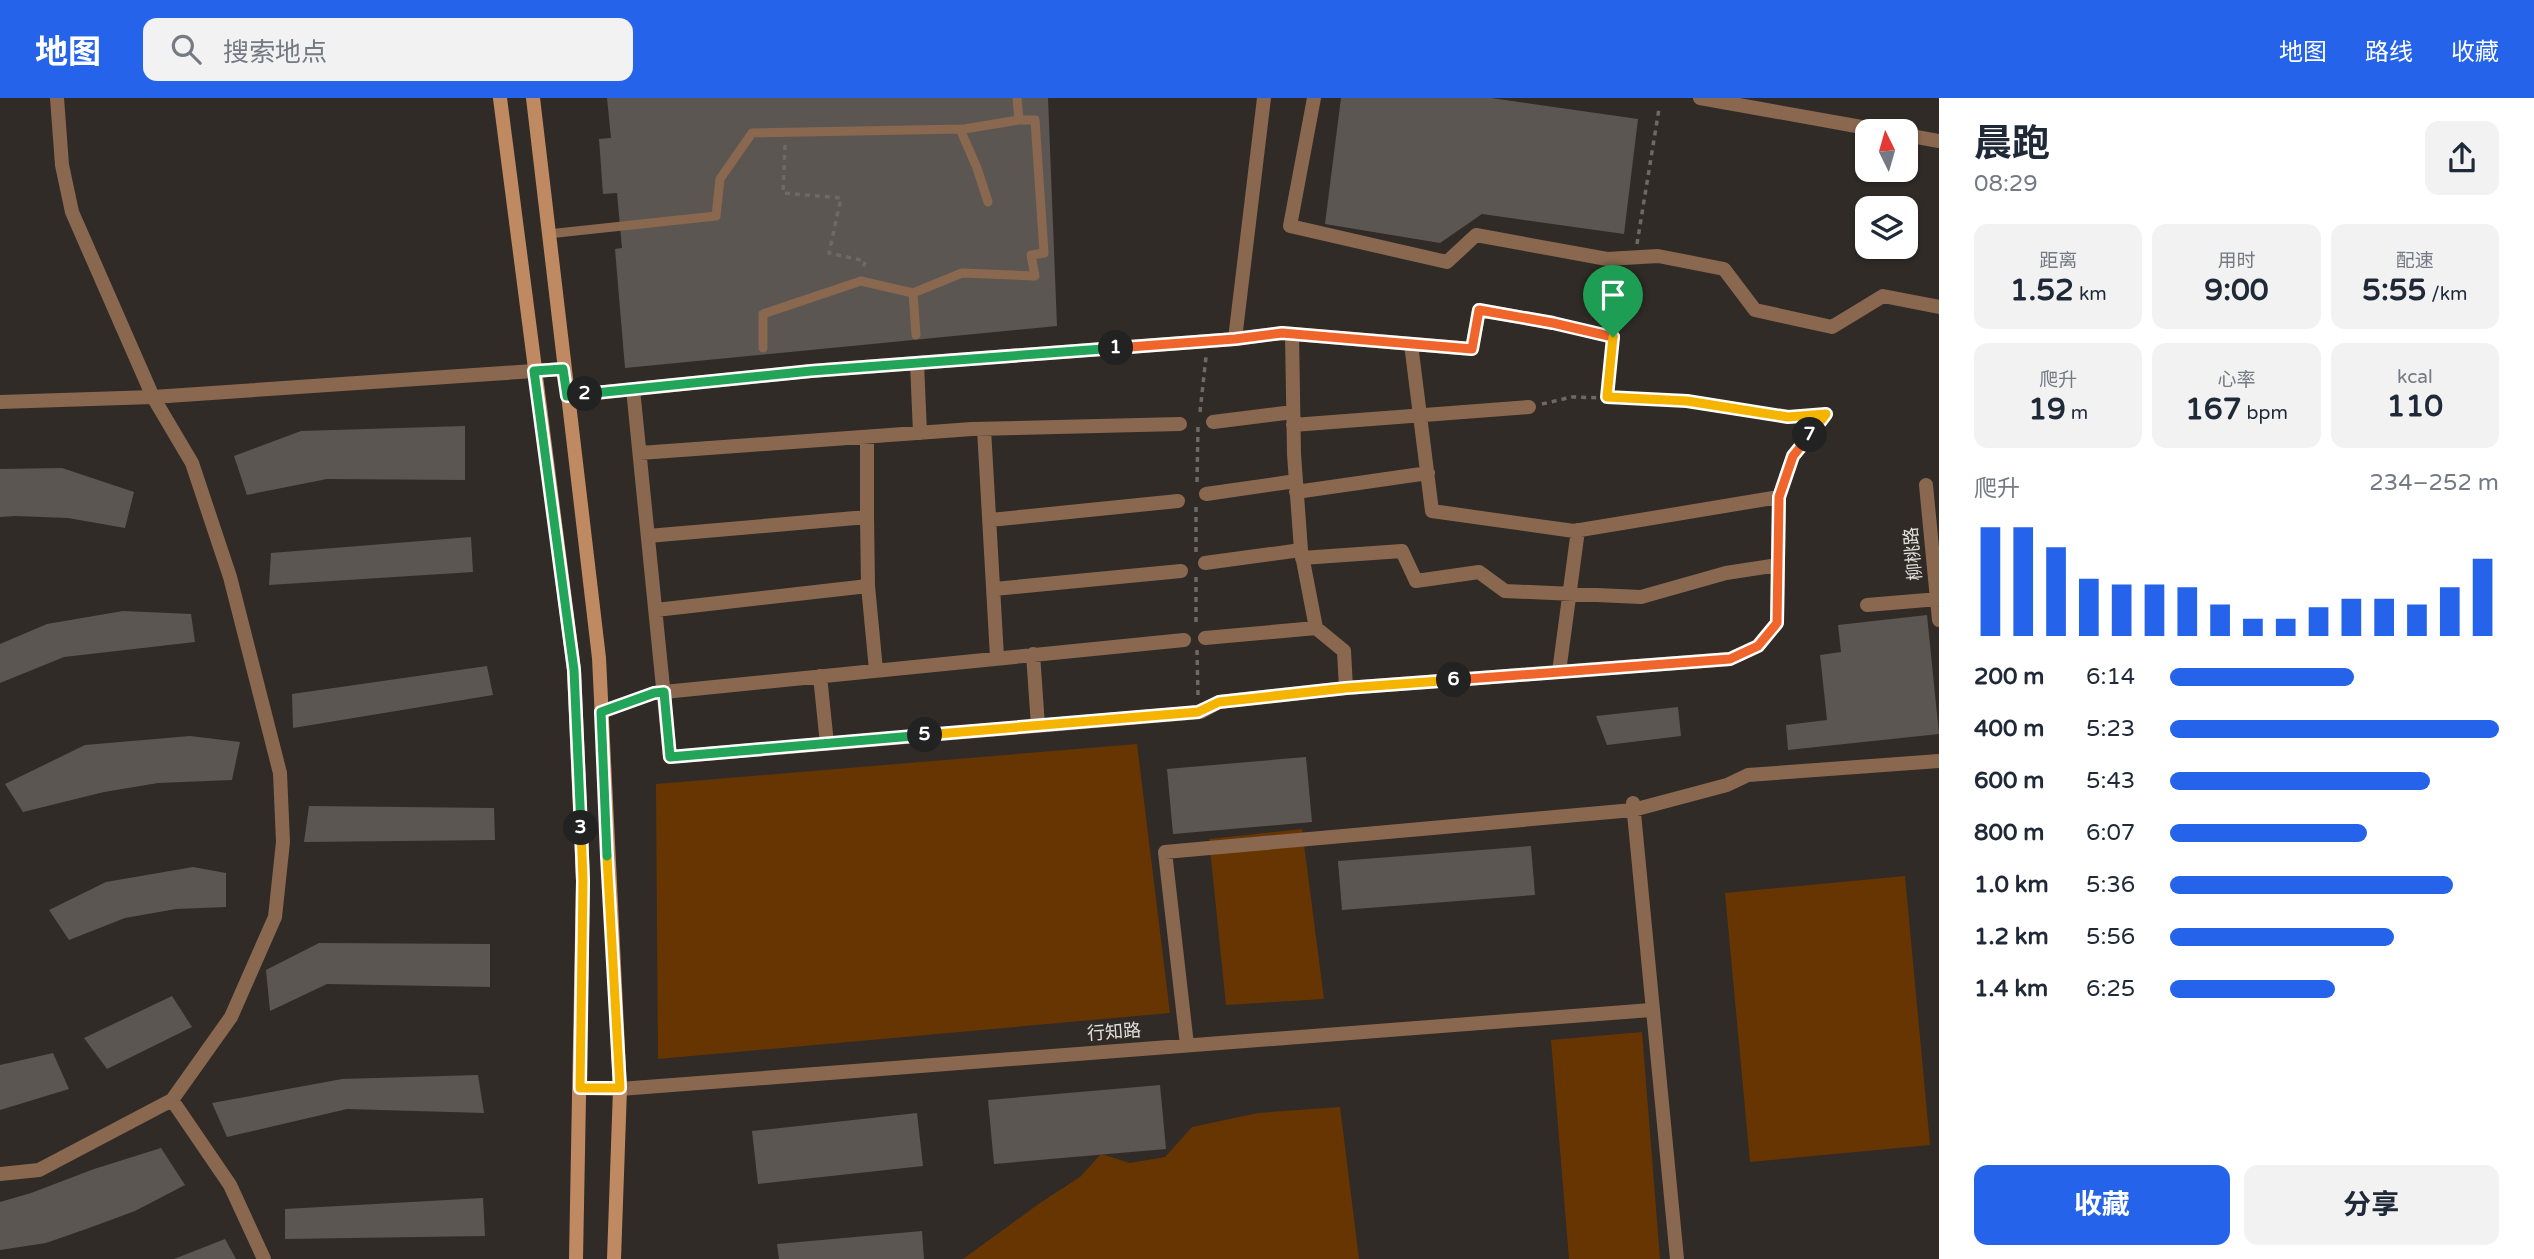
<!DOCTYPE html>
<html lang="zh">
<meta charset="utf-8">
<style>
:root{--surface:#fff;--page:#f2f2f3;--text:#1f2937;--muted:#747a83;--accent:#2563eb}
body{margin:0;font-family:"Varela Round","Noto Sans SC",sans-serif;background:var(--page);color:var(--text);height:100vh;display:flex;flex-direction:column;font-size:26px;white-space:nowrap}
*{box-sizing:border-box;margin:0}
p{font-size:23px;color:var(--muted)}
.icon{flex:none;width:38px;height:38px;fill:none;stroke:currentColor;stroke-width:2;stroke-linecap:round;stroke-linejoin:round}
.map{position:relative;flex:1;overflow:hidden}
.panel{display:flex;flex-direction:column;background:var(--surface);width:595px}
.panel>*{flex:none}
.needle{width:46px;rotate:355deg}
.tools{position:absolute;left:1855px;top:21px;display:grid;gap:14px}
.tools a{display:grid;place-items:center;width:63px;height:63px;border-radius:14px;background:var(--surface);box-shadow:0 2px 5px #0004;font-size:35px}
.pin{position:absolute;display:grid;place-items:center;width:60px;height:60px;color:#fff;margin:-72px -30px;border-radius:50% 50% 50% 0;rotate:-45deg;box-shadow:0 0 7px #0007}
.pin .icon{rotate:45deg}
.km{position:absolute;width:35px;height:35px;margin:-18px;border-radius:50%;background:#222;color:#fff;font-size:19px;line-height:35px;text-align:center}
.round{display:grid;place-items:center;flex:none;width:74px;height:74px;border-radius:14px;background:var(--page)}
.overview{display:flex;align-items:center;justify-content:space-between;height:119px;padding:0 35px}
h1{font-size:38px;font-weight:700;line-height:52px}
.metrics{display:grid;grid-template-columns:repeat(3,1fr);gap:10px;height:119px;padding:7px 35px}
.metrics div{display:grid;align-content:center;border-radius:14px;background:var(--page);text-align:center}
.metrics b{font-size:30px;font-weight:700}
.metrics small{font-size:19px;font-weight:400}
.metrics p{font-size:19px}
.chart{height:196px;padding:14px 35px}
.chart p{display:flex;justify-content:space-between}
.chart svg{width:100%;height:126px;margin-top:7px;stroke:var(--accent);stroke-width:6}
.cta{display:flex;gap:14px;margin-top:auto;padding:14px 35px}
.cta a{flex:1;height:80px;border-radius:14px;background:var(--accent);color:#fff;font-size:28px;font-weight:700;line-height:80px;text-align:center}
.cta a+a{background:var(--page);color:var(--text)}
ul{padding:0 35px;list-style:none;font-size:23px}
li{display:grid;grid-template-columns:112px 84px 1fr;align-items:center;height:52px}
li i{height:18px;border-radius:9px;background:var(--accent)}
header{display:flex;align-items:center;gap:42px;box-sizing:border-box;height:98px;padding:0 35px;background:var(--accent);color:#fff}
header strong{font-size:33px}
nav{display:flex;gap:38px;margin-inline-start:auto;font-size:24px}
.search{width:490px;height:63px;background:var(--page);display:flex;align-items:center;gap:18px;box-sizing:border-box;padding:0 24px;border-radius:14px;color:var(--muted);font-size:26px}
main{display:flex;flex:1;min-height:0}
.map>svg:first-child{display:block}
</style>
<header>
<strong>地图</strong>
<div class="search"><svg class="icon" aria-label="search" viewBox="0 0 24 24"><circle cx="10" cy="10" r="6"/><path d="M15 15l6 6"/></svg>搜索地点</div>
<nav><a>地图</a><a>路线</a><a>收藏</a></nav>
</header>
<main>
<div class="map">
<svg width="1939" height="1161" viewBox="0 0 1939 1161">
<rect width="100%" height="100%" fill="#302b27"/>
<path fill="#673502" d="M1137,646L1170,915L658,961L656,686Z
M1302,731L1324,901L1226,907L1209,741Z
M1905,778L1930,1047L1750,1064L1725,795Z
M1642,934L1660,1161H1569L1551,942Z
M1340,1009L1359,1161H963L1040,1105L1080,1079L1101,1056L1130,1065L1165,1059L1192,1029L1258,1015Z"/>
<path fill="#5c5652" d="M607,0H1048L1057,228L625,270L615,151L622,150L617,95L603,96L599,41L611,40Z
M1341,0H1491L1638,21L1624,136L1482,116L1440,145L1325,126Z
M465,328V382L327,381L247,397L234,358L301,333Z
M62,370L134,394L125,430L68,420L15,418L0,419V371Z
M471,439L473,474L269,487L271,455Z
M123,513L191,516L195,544L64,559L0,585V546L47,526Z
M1927,517L1939,636L1788,652L1786,627L1827,622L1820,557L1841,554L1838,527Z
M487,568L493,597L293,630L292,596Z
M1678,609L1681,638L1607,647L1596,618Z
M190,638L240,644L232,682L158,685L104,694L23,714L5,686L85,647Z
M1306,659L1312,724L1173,736L1167,671Z
M309,708L494,710L495,742L304,744Z
M1531,748L1535,797L1342,812L1338,763Z
M193,769L226,775V809L176,811L125,820L69,842L49,812L106,784Z
M319,845L490,846V889L327,886L270,913L266,872Z
M172,898L192,929L107,971L84,940Z
M53,955L69,991L0,1012V967Z
M478,977L484,1015L347,1011L227,1039L212,1005L342,981Z
M1160,987L1166,1051L994,1066L988,1002Z
M917,1015L923,1068L758,1086L752,1033Z
M161,1050L185,1087L135,1113L89,1130L46,1145L0,1152V1104L31,1095L94,1071Z
M483,1100L485,1138L285,1141V1111Z
M922,1133L924,1161H779L777,1146Z
M225,1141L236,1161H174Z"/>
<g fill="none" stroke-linecap="round" stroke-linejoin="round">
<path stroke="#6e6966" stroke-width="3.5" stroke-dasharray="5 5" stroke-linecap="butt" d="M785,47L783,95L841,100L829,155L865,163L863,173
M1637,146L1659,11
M1568,228L1613,239L1607,299
M1613,239L1632,174
M1542,306L1572,299L1676,302
M1200,314L1206,259
M1197,384L1198,329
M1196,454V409
M1196,479V527
M1197,552L1198,597"/>
<path stroke="#8a684f" stroke-width="9" d="M960,31L977,70L988,104
M548,136L716,118L720,81L752,35L964,31L1019,22L1017,0
M913,195L916,237
M763,250V216L861,183L913,195L962,175L1035,178L1031,157L1044,155L1035,22H1019
M1687,303L1788,319L1826,316"/>
<path stroke="#8a684f" stroke-width="14" d="M1264,0L1235,241L1282,235L1472,251L1479,212L1553,225
M1314,0L1290,128L1447,164L1476,137L1607,161L1658,158L1724,171L1755,212L1832,229L1883,198L1939,209
M1292,236L1294,356L1301,452L1316,530L1344,553L1346,590
M1411,246L1432,413L1574,433L1779,399
M917,265L920,335
M633,291L670,659L1201,614L1219,604L1346,590L1730,561L1758,548L1777,525L1779,399L1793,358L1826,316
M567,298L811,273L1235,241
M1213,324L1293,314
M1293,327L1529,309
M984,331L997,559
M640,355L972,331L1180,326
M1926,387L1939,522
M1296,394L1428,375
M1206,396L1296,383
M867,419L868,488L876,572
M990,422L1178,403
M648,438L867,419V339
M1302,460L1402,453L1416,483L1479,474L1505,493L1641,499L1726,475L1778,467
M1205,465L1301,452
M994,491L1181,473
M1867,507L1939,501
M656,512L868,488
M1205,540L1316,530
M1033,556L1038,628
M1559,574L1578,432
M820,578L827,646
M601,614L654,595L1184,542
M1633,705L1677,1161
M1187,947L1165,754L1633,712L1727,687L1748,677L1939,663
M580,990L620,991L1651,912
M172,1002L230,1087L264,1161
M0,1076L39,1072L172,1002L231,919L275,819L283,744L280,675L230,479L192,365L153,299L72,114L62,67L57,0"/>
<path stroke="#8a684f" stroke-width="14" d="M1700,0L1884,33
M1906,37L1939,43
M0,304L153,299L563,271"/>
<path stroke="#bf8a61" stroke-width="14" d="M500,0L574,572L583,783L576,1161
M533,0L599,560L620,991L614,1161"/>
</g>
<g fill="none" stroke-linecap="round" stroke-linejoin="round">
<defs>
<path id="split-1" d="M1116,250L1235,241L1282,235L1472,251L1479,212L1553,225L1613,239"/>
<path id="split-2" d="M585,296L811,273L1116,250"/>
<path id="split-3" d="M581,730L574,572L534,273L563,271L567,298L585,296"/>
<path id="split-4" d="M581,730L583,783L580,990H620L607,758"/>
<path id="split-5" d="M607,758L601,614L654,595L664,594L670,659L925,637"/>
<path id="split-6" d="M925,637L1198,614L1219,604L1346,590L1454,582"/>
<path id="split-7" d="M1454,582L1730,561L1758,548L1777,525L1779,399L1793,358L1810,337"/>
<path id="split-8" d="M1613,239L1607,299L1687,303L1788,319L1826,316L1810,337"/>
</defs>
<use href="#split-1" stroke="#fff" stroke-width="14"/>
<use href="#split-2" stroke="#fff" stroke-width="14"/>
<use href="#split-3" stroke="#fff" stroke-width="14"/>
<use href="#split-4" stroke="#fff" stroke-width="14"/>
<use href="#split-5" stroke="#fff" stroke-width="14"/>
<use href="#split-6" stroke="#fff" stroke-width="14"/>
<use href="#split-7" stroke="#fff" stroke-width="14"/>
<use href="#split-8" stroke="#fff" stroke-width="14"/>
<use href="#split-1" stroke="#f0652b" stroke-width="9"/>
<use href="#split-2" stroke="#22a559" stroke-width="9"/>
<use href="#split-3" stroke="#22a559" stroke-width="9"/>
<use href="#split-4" stroke="#f5b400" stroke-width="9"/>
<use href="#split-5" stroke="#22a559" stroke-width="9"/>
<use href="#split-6" stroke="#f5b400" stroke-width="9"/>
<use href="#split-7" stroke="#f0652b" stroke-width="9"/>
<use href="#split-8" stroke="#f5b400" stroke-width="9"/>
</g>
<g text-anchor="middle" stroke-width="7" stroke-linejoin="round" paint-order="stroke">
<g font-size="18" fill="#e2dfdc" stroke="#302b27">
<text transform="translate(1913 456) rotate(-95)" y="6">柳桃路</text>
<text transform="translate(1114 934) rotate(-4)" y="6">行知路</text>
</g>
</g>
</svg>
<div class="tools">
<a><svg class="needle" viewBox="-14 -14 28 28"><path d="M0-13l5 13h-10z" fill="#e53935"/><path d="M0 13l5-13h-10z" fill="#747a83"/></svg></a>
<a><svg class="icon" aria-label="layers" viewBox="0 0 24 24"><path d="M12 4l9 5-9 5-9-5zM3 14l9 5 9-5"/></svg></a>
</div>
<div class="pin" style="left:1613px;top:239px;background:#1e9e55"><svg class="icon" aria-label="arrive" viewBox="0 0 24 24"><path d="M6 21V4h12l-3 4 3 4H6"/></svg></div>
<b class="km" style="left:1116px;top:250px">1</b>
<b class="km" style="left:585px;top:296px">2</b>
<b class="km" style="left:581px;top:730px">3</b>
<b class="km" style="left:925px;top:637px">5</b>
<b class="km" style="left:1454px;top:582px">6</b>
<b class="km" style="left:1810px;top:337px">7</b>
</div>
<section class="panel">
<div class="overview"><div><h1>晨跑</h1><p>08:29</p></div><a class="round"><svg class="icon" aria-label="share" viewBox="0 0 24 24"><path d="M12 15V3M7 8l5-5 5 5M5 13v7h14v-7"/></svg></a></div>
<div class="metrics">
<div><p>距离</p><b>1.52<small> km</small></b></div>
<div><p>用时</p><b>9:00</b></div>
<div><p>配速</p><b>5:55<small> /km</small></b></div>
</div>
<div class="metrics">
<div><p>爬升</p><b>19<small> m</small></b></div>
<div><p>心率</p><b>167<small> bpm</small></b></div>
<div><p>kcal</p><b>110</b></div>
</div>
<div class="chart"><p><span>爬升</span>234–252 m</p>
<svg viewBox="0 0 160 44" preserveAspectRatio="none"><path d="M5 44V6M15 44V6M25 44V13M35 44V24M45 44V26M55 44V26M65 44V27M75 44V33M85 44V38M95 44V38M105 44V34M115 44V31M125 44V31M135 44V33M145 44V27M155 44V17"/></svg>
</div>
<ul>
<li><b>200 m</b>6:14<i style="width:56%"></i></li>
<li><b>400 m</b>5:23<i style="width:100%"></i></li>
<li><b>600 m</b>5:43<i style="width:79%"></i></li>
<li><b>800 m</b>6:07<i style="width:60%"></i></li>
<li><b>1.0 km</b>5:36<i style="width:86%"></i></li>
<li><b>1.2 km</b>5:56<i style="width:68%"></i></li>
<li><b>1.4 km</b>6:25<i style="width:50%"></i></li>
</ul>
<div class="cta"><a>收藏</a><a>分享</a></div>
</section>
</main>
